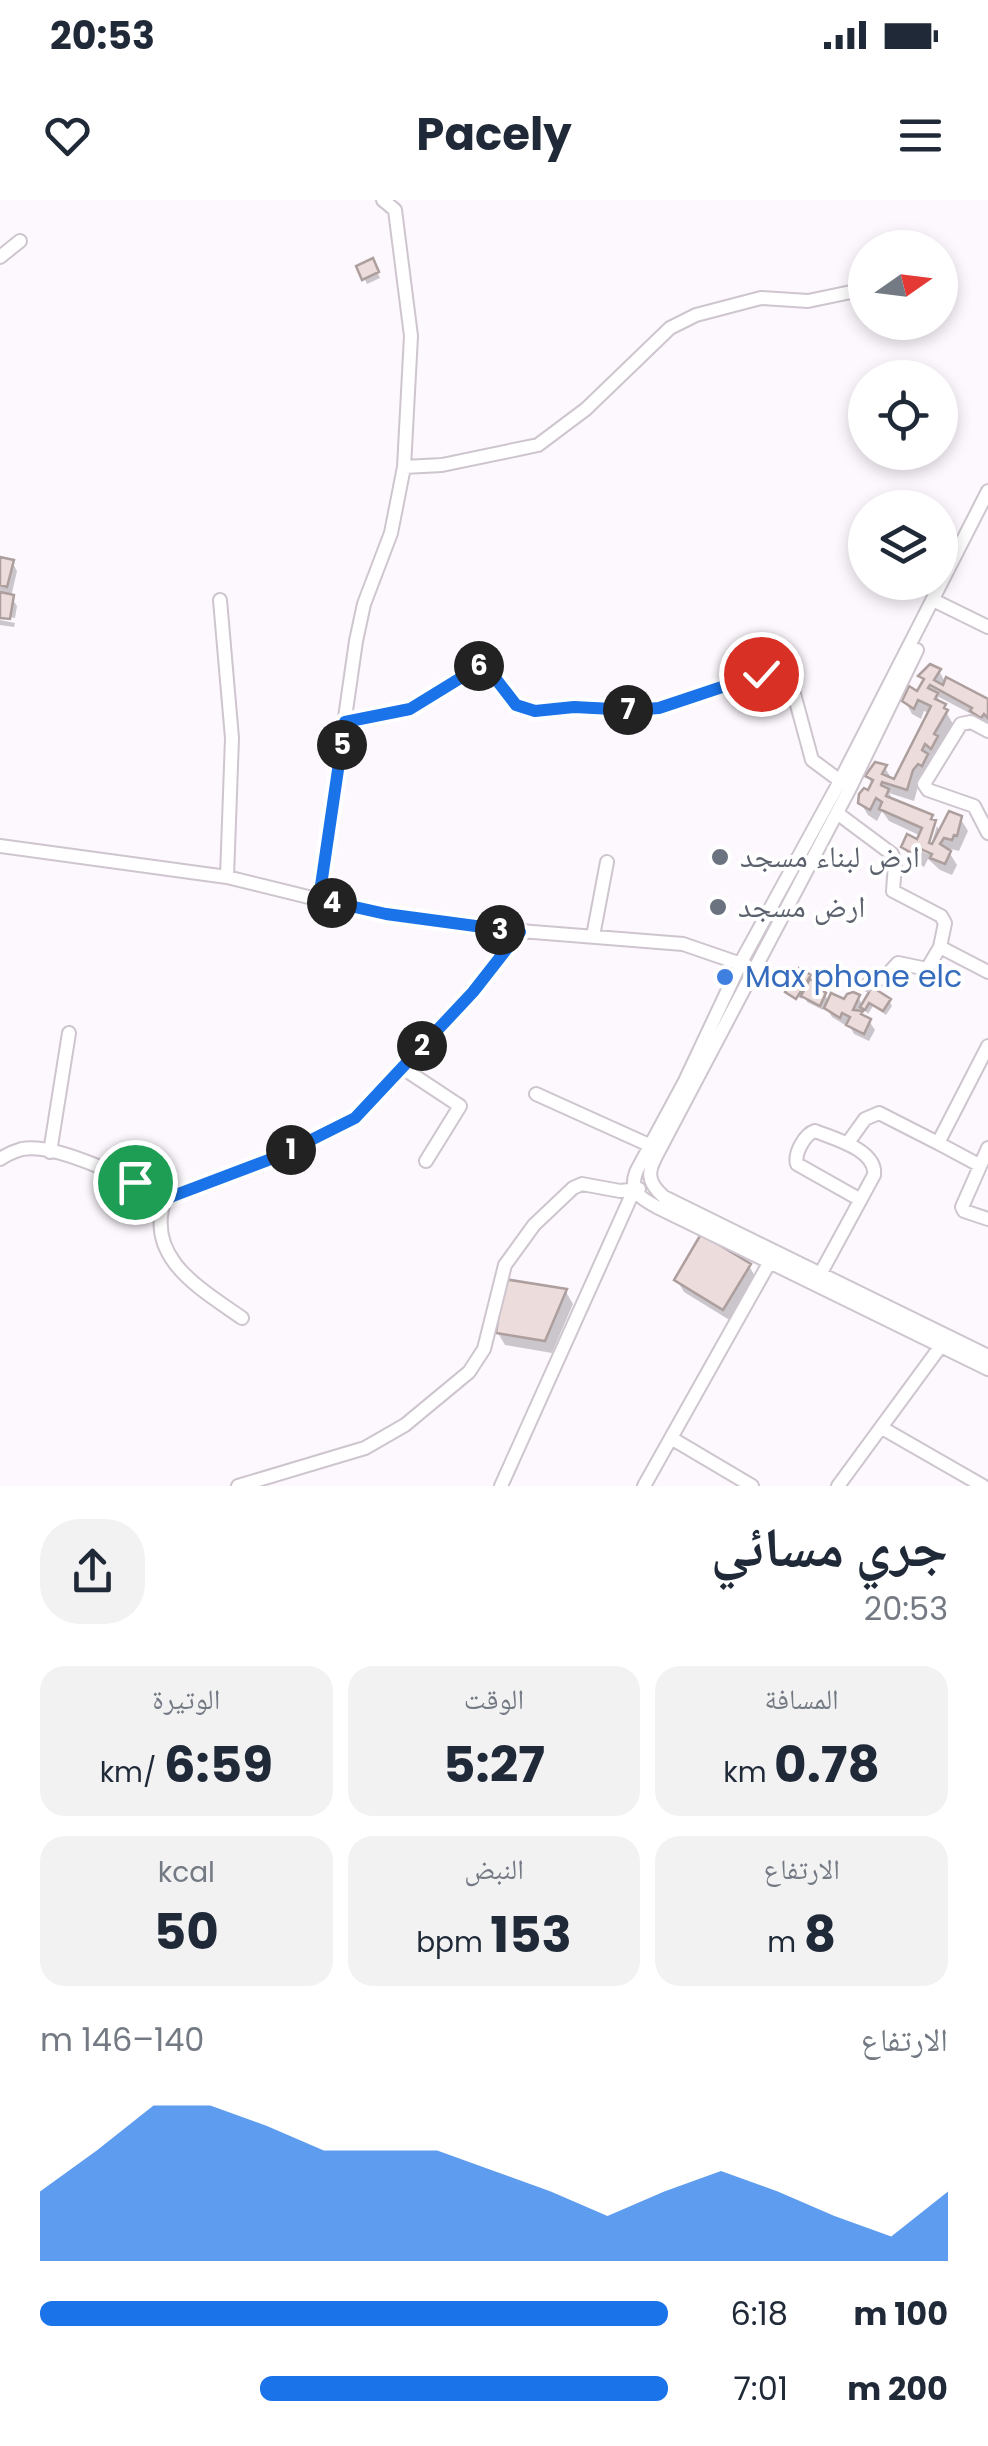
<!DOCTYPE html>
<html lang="ar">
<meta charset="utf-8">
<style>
:root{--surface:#fff;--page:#f2f2f3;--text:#1f2937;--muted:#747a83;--accent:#1a73e8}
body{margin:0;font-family:Poppins,"Noto Naskh Arabic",sans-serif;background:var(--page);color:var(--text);direction:rtl;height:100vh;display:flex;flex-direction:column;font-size:38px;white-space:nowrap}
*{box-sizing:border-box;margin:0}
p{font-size:32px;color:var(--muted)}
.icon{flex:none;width:55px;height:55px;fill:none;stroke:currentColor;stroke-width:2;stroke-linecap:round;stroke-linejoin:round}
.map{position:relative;height:1286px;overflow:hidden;direction:ltr}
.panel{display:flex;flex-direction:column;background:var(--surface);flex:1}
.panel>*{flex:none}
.needle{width:65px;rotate:76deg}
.controls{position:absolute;left:848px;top:30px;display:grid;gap:20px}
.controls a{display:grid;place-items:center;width:110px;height:110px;border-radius:50%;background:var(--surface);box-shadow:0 5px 15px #0003;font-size:50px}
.pin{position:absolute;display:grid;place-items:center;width:85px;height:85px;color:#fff;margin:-42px;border:5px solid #fff;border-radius:50%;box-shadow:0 2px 10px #0007}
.km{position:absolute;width:50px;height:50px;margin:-25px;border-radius:50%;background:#222;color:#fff;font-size:28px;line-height:50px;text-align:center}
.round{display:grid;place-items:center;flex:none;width:105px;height:105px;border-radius:40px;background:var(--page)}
.overview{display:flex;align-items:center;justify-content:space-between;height:170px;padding:0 40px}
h1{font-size:55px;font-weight:700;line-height:75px}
.stats{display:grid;grid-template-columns:repeat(3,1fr);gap:15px;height:170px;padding:10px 40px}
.stats div{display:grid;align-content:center;border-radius:25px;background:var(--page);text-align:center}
.stats b{font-size:50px;font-weight:700}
.stats small{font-size:28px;font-weight:400}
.stats p{font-size:28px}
.chart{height:280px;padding:20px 40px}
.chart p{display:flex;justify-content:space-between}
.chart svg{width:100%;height:180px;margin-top:10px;fill:var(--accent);opacity:.7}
ul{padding:0 40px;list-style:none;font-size:32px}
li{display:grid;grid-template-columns:160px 120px 1fr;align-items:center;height:75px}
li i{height:25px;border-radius:12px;background:var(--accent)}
.status{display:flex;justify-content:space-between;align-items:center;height:70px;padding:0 50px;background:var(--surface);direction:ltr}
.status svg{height:28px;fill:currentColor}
header{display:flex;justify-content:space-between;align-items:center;height:130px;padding:0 40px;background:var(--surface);font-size:45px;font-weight:700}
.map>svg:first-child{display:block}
</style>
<div class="status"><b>20:53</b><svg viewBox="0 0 49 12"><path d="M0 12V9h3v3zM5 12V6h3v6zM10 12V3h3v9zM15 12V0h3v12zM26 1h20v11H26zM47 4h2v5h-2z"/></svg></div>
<header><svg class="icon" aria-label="menu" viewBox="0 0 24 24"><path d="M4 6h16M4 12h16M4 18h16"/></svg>Pacely<svg class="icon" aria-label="heart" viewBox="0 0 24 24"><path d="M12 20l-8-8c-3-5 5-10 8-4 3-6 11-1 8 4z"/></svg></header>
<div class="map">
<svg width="988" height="1286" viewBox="0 0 988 1286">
<rect width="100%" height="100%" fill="#fdf8fe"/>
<path fill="#0003" d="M372,61L380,78L367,84L359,67Z
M0,359L12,362L17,371L11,397L17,406L15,418L0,415V395H3L0,390Z
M0,420L15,423L14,427L0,425Z
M939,471L946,483L988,502V529L977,517L937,496L953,524L941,546L939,559L933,554L929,561L934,568L919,583L914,601L889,593L894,602L931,617L935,622L923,652L928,654L937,626L941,633L960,618L968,631L959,651L951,649L949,652L957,665L952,675L940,670L928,659L924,667L911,659L904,647L918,642L921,636L889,621L882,611L877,621L868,615L860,602L873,586L868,576L885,568L895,584L930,513L924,511L921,519L912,514L905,501L918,494L924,483L921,477Z
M809,777L822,788L829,803H845L858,797L863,806L873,791L889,800L892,806L886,815L873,806L868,814L863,807L859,816L869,821L875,830L869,841L854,834L847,821L845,825L832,817L825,805L823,810L807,802L804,795L802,799L788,791Z
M749,1066L756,1078L731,1121L684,1092L677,1080Z
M566,1092L573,1104L552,1153L505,1145L498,1133Z"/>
<path fill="#ecdcdb" stroke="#ad9f9d" stroke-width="2.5" d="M373,58L379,72L362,80L356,66Z
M0,357L14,360L7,387L0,385Z
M0,392L14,395L10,419L0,418Z
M930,464L941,469L934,480L943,485L946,477L988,499V518L984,514L981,518L970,511L972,508L930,485L928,488L938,493L935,499L946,504L944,508L948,510L934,534L938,536L931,549L925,544L922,550L928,554L922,566L918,564L913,570L907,590L882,582L881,585L889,589L886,596L933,615L931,619L936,620L929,643L932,644L949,611L962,616L957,636L954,635L952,640L944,638L940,644L951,651L945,664L930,658L932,654L921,649L917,656L901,647L907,634L917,639L922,628L879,609L882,602L876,598L870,610L858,603L859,594L864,588L868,590L873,580L865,576L875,562L887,565L882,574L894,579L931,506L918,500L914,509L902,501L909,486L917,491L924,479L918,476Z
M799,768L811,775L796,799L785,792Z
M810,779L824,786L822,790L826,793L820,806L801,796Z
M872,787L891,799L883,811L869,803L865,810L860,807Z
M853,792L860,795L853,810L863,811L861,814L871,819L864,834L846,825L850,817L842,813L840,818L824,808L831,793L844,799L847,794Z
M701,1034L751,1064L723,1110L674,1080Z
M504,1079L567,1089L545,1141L496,1133Z"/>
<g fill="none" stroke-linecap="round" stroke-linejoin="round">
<defs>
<path id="minor" d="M0,57L20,41
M404,267L442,265L538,245L586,209L670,128L696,115L761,98L808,101L851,92
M988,291L840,581L741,762L685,881L637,970C628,991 640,998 657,1007L988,1169
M220,400L232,538L227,677
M933,400L988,427
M917,450L850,588L664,941C652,965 640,976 664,997L988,1156
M345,522L410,509L480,466L489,470L517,505L535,511L575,507L632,510L659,508L774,469L787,468L812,560L843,583
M988,531L971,522L961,524L924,584L928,590L974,606L988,633
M837,613L892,654L895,664L893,691L941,716L945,723L940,747L927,769L898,763L886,776L868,784
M0,646L227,677L345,706L469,727L683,744L747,766
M319,699L356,441L364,404L391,333L404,267L411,136L395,10L383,0
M593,736L607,662
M940,747L988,772
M401,867L460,906L426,961
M536,894L649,945
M938,943L979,965
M847,944L865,919L879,913L938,943L988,846
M988,948L962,1007L964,1011L988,1019
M50,952L69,833
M0,959C6,955 15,951 22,949C57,942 134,982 165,999
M817,1080L874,975C877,950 835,939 815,931C805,934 794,953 797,964L859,999
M242,1118C201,1089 144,1058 165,999L279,956L351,922L473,792L520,732
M882,1228L983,1286
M671,1238L752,1286
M238,1286L365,1248L405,1225L469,1172L484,1149L505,1065L534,1025L573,988L582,984L620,991L639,989
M501,1286L634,990
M644,1286L772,1058
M838,1286L943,1143"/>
</defs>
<use href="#minor" stroke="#cec5cf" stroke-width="16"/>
<use href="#minor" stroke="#fff" stroke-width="12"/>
</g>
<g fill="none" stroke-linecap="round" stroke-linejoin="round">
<defs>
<path id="route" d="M135,982L165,999L279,956L355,918L473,792L520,732L386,714L319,699L345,522L410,509L480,466L489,470L516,505L535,511L574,507L632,510L659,508L761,474"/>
</defs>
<use href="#route" stroke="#fff" stroke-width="20"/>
<use href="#route" stroke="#1a73e8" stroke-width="12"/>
</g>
<g fill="#6b7280" stroke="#fff" stroke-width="4">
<circle cx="720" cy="657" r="10"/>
<circle cx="718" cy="707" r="10"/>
</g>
<circle fill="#3f7fe0" stroke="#fff" stroke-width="4" cx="725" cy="777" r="10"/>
<g text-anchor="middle" stroke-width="8" stroke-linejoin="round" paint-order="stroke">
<g font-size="30" fill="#5b616d" stroke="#fff" text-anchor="start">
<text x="740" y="667">ارض لبناء مسجد</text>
<text x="738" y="717">ارض مسجد</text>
</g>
<g font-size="30" fill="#366cbe" stroke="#fff" text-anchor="start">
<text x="745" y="787">Max phone elc</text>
</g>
</g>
</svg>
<div class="controls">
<a><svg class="needle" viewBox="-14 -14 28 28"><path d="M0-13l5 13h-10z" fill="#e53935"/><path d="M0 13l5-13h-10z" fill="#747a83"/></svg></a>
<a><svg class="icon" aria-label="locate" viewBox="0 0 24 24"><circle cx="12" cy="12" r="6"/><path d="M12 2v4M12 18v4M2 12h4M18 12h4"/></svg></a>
<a><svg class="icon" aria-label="layers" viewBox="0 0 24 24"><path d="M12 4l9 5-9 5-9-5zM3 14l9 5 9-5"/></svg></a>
</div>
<div class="pin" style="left:135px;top:982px;background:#1e9e55"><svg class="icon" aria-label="arrive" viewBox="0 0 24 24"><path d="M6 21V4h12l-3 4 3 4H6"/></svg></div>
<div class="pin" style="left:761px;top:474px;background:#d93025"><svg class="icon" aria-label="check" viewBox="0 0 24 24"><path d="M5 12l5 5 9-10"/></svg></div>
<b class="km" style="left:291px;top:950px">1</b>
<b class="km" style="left:422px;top:846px">2</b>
<b class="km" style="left:500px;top:730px">3</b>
<b class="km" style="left:332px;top:703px">4</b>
<b class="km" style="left:342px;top:545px">5</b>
<b class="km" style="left:479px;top:466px">6</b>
<b class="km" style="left:628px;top:510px">7</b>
</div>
<section class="panel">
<div class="overview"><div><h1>جري مسائي</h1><p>20:53</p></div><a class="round"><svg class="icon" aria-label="share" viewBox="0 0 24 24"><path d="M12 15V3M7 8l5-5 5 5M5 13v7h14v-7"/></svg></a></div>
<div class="stats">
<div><p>المسافة</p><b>0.78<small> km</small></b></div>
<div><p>الوقت</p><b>5:27</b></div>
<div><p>الوتيرة</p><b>6:59<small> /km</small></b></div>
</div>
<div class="stats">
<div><p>الارتفاع</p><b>8<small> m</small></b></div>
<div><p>النبض</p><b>153<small> bpm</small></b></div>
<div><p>kcal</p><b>50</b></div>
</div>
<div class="chart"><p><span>الارتفاع</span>140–146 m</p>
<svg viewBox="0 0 160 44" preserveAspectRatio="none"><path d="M0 44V27L10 17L20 6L30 6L40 11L50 17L60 17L70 17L80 22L90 27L100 33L110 27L120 22L130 27L140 33L150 38L160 27V44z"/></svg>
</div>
<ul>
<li><b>100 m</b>6:18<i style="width:100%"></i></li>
<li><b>200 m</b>7:01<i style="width:65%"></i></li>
</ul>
</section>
